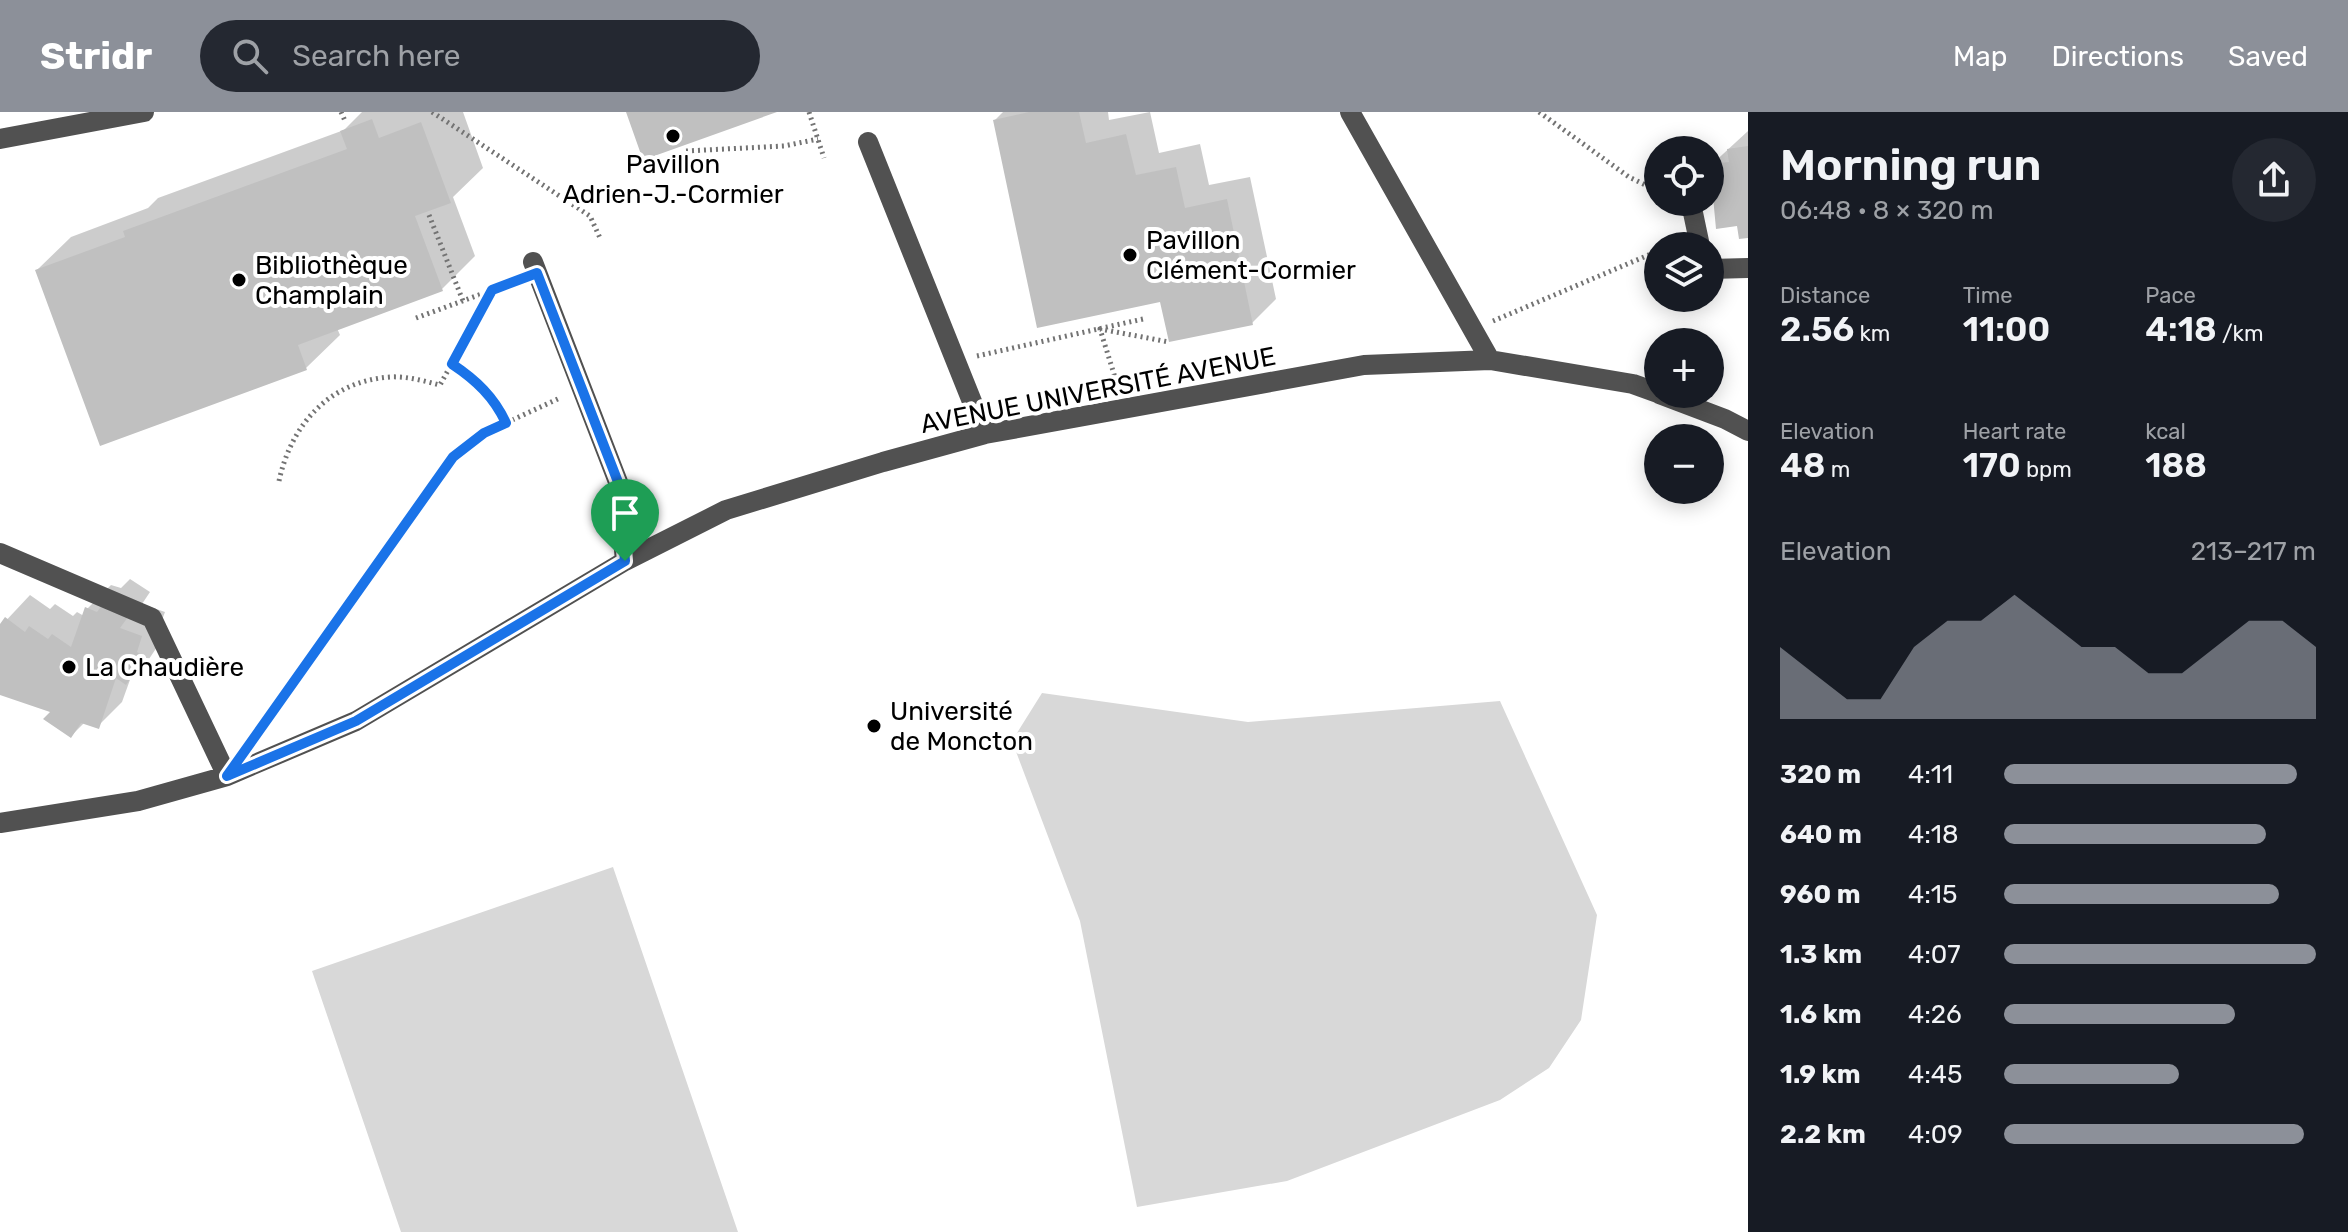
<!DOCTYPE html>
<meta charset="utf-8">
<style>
:root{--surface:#171b24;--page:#242831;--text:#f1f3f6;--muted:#9ea1a6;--accent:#8c9099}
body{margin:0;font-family:Rubik,sans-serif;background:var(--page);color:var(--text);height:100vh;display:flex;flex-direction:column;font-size:30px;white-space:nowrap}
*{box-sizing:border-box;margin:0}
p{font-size:26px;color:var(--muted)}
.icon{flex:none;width:44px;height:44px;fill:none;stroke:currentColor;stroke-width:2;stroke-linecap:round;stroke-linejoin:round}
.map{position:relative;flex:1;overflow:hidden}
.drawer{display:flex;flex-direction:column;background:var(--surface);width:600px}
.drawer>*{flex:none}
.controls{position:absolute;left:1644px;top:24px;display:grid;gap:16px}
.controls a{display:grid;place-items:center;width:80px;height:80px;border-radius:50%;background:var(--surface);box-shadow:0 4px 20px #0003;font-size:40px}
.pin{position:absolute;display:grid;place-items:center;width:68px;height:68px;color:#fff;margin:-82px -34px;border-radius:50% 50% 50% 0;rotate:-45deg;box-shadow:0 0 8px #0007}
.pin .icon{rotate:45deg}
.round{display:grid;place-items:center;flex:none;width:84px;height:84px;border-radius:42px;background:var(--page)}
.overview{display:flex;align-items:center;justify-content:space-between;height:136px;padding:0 32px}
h1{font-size:44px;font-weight:600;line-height:60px}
.stats{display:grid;grid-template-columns:repeat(3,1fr);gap:12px;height:136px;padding:8px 32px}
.stats div{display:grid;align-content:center}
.stats b{font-size:34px;font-weight:600}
.stats small{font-size:22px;font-weight:400}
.stats p{font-size:22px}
.chart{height:224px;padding:16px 32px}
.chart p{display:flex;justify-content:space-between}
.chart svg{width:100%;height:144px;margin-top:8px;fill:var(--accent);opacity:.7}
ul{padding:0 32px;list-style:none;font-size:26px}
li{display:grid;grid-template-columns:128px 96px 1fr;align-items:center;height:60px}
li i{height:20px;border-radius:10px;background:var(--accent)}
header{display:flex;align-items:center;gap:48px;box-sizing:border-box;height:112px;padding:0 40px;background:var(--accent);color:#fff}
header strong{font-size:38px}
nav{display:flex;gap:44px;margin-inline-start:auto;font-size:28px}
.search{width:560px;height:72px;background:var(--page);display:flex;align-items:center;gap:20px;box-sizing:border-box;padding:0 28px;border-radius:44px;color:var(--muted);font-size:30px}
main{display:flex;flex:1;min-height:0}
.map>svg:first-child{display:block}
</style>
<header>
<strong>Stridr</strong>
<div class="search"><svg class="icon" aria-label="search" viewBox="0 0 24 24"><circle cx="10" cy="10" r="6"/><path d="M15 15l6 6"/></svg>Search here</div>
<nav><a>Map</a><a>Directions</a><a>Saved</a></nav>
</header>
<main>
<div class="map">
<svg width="1748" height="1120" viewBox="0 0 1748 1120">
<rect width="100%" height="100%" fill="#fff"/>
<path fill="#d8d8d8" d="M1042,581L1248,610L1500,589L1597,803L1581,908L1549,956L1500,988L1287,1069L1137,1095L1080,809L1012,629Z
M613,755L738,1120H401L312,859Z"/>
<path fill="#0003" d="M362,0H463L483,56L453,85L475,144L442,177L337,216L340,223L306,256L101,332L37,158L71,125L148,96L158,86L344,18Z
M1003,0H1108L1109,8L1150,0L1159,41L1200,32L1209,73L1250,65L1276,187L1252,211L1161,187L995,8Z
M1748,19V124L1739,112L1718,114L1710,54Z
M130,467L150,480L142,492L165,500L159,516L167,520L149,547L131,565L122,590L98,614L85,610L71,624L53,599L0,581V515L30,483L50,497L55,492L73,504L77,500L84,504L87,497L111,473L121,476Z"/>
<path fill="#c0c0c0" d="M626,0H777L643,48Z
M1029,0H1079L1086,31L1126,22L1136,63L1176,55L1185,96L1227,87L1253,213L1169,230L1160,190L1037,216L993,8Z
M372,7L379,26L421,10L451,91L415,104L443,179L298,233L307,258L100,334L35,158L125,125L123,119L347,37L340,19Z
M1748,34V126L1739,127L1737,114L1716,117L1710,52L1729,50L1727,37Z
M105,489L128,505L120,516L142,524L137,540L145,545L126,573L116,566L99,617L81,611L71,626L43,607L50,600L0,583V512L5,505L25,520L29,514L48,527L52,522L71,535L85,495L97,500Z"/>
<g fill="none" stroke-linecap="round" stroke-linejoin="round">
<path stroke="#737373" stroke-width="5" stroke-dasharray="2 4" stroke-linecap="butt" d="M341,0L346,11
M432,0L590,104L600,126
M809,0L824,46
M1539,0L1629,65L1658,79
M686,39L784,34L818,27
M429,103L463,189
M416,206L517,169
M1493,209L1658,139
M977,244L1143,207
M452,252C476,268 494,285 506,311
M1118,275L1100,217L1169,230
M279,369C291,313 329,269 390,265C407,264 424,269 440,273L492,178
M254,625L453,345L484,321L560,286"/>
<path stroke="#515151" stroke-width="20" d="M1350,0L1490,248
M0,27L144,0
M868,30L985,322
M1692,96L1700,134
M533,150L618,370L625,449
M1710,157L1748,156
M1659,282L1725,307L1748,319
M0,441L152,506L227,664
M0,711L138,689L227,664L356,609L625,449L726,398L883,350L985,322L1364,253L1490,248L1633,272L1658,281"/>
</g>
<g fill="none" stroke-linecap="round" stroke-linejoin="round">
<defs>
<path id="route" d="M537,161L618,370L625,449L356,609L227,664L453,345L484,321L506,311C494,285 476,268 452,252L492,178Z"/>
</defs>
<use href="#route" stroke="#fff" stroke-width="16"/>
<use href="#route" stroke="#1a73e8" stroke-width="10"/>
</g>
<g fill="#000" stroke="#fff" stroke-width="3">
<circle cx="673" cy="24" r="8"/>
<circle cx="1130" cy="143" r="8"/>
<circle cx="239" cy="168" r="8"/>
<circle cx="69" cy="555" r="8"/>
<circle cx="874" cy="614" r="8"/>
</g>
<g text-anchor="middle" stroke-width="8" stroke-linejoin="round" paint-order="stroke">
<g font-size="26" fill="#000" stroke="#fff" text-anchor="start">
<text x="673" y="61" text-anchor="middle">Pavillon<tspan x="673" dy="30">Adrien-J.-Cormier</tspan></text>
<text x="1146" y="137">Pavillon<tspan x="1146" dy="30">Clément-Cormier</tspan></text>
<text x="255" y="162">Bibliothèque<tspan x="255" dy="30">Champlain</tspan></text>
<text x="85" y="564">La Chaudière</text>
<text x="890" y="608">Université<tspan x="890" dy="30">de Moncton</tspan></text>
</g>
<g font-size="26" fill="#000" stroke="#fff">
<text transform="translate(1098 278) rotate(-11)" y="9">AVENUE UNIVERSITÉ AVENUE</text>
</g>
</g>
</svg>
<div class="controls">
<a><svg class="icon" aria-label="locate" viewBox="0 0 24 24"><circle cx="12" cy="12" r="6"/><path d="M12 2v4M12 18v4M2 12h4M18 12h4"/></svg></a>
<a><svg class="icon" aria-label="layers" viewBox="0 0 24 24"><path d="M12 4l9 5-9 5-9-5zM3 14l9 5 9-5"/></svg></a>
<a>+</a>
<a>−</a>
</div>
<div class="pin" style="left:625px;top:449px;background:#1e9e55"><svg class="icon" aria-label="arrive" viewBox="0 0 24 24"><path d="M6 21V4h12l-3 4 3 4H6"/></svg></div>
</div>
<section class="drawer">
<div class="overview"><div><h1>Morning run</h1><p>06:48 · 8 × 320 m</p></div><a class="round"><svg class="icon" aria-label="share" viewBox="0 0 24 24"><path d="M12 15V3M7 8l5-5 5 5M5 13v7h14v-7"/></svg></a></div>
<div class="stats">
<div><p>Distance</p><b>2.56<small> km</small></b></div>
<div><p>Time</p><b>11:00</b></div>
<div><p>Pace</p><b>4:18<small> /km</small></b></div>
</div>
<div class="stats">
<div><p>Elevation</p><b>48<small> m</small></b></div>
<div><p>Heart rate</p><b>170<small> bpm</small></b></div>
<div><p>kcal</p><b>188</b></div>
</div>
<div class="chart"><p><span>Elevation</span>213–217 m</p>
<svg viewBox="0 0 160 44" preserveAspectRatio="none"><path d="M0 44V22L10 30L20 38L30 38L40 22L50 14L60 14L70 6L80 14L90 22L100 22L110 30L120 30L130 22L140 14L150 14L160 22V44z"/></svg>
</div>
<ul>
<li><b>320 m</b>4:11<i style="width:94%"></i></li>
<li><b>640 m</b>4:18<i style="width:84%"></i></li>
<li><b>960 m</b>4:15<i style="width:88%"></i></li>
<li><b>1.3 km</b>4:07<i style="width:100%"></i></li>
<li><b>1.6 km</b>4:26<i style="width:74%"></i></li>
<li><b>1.9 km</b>4:45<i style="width:56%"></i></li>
<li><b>2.2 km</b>4:09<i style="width:96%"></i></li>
</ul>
</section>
</main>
